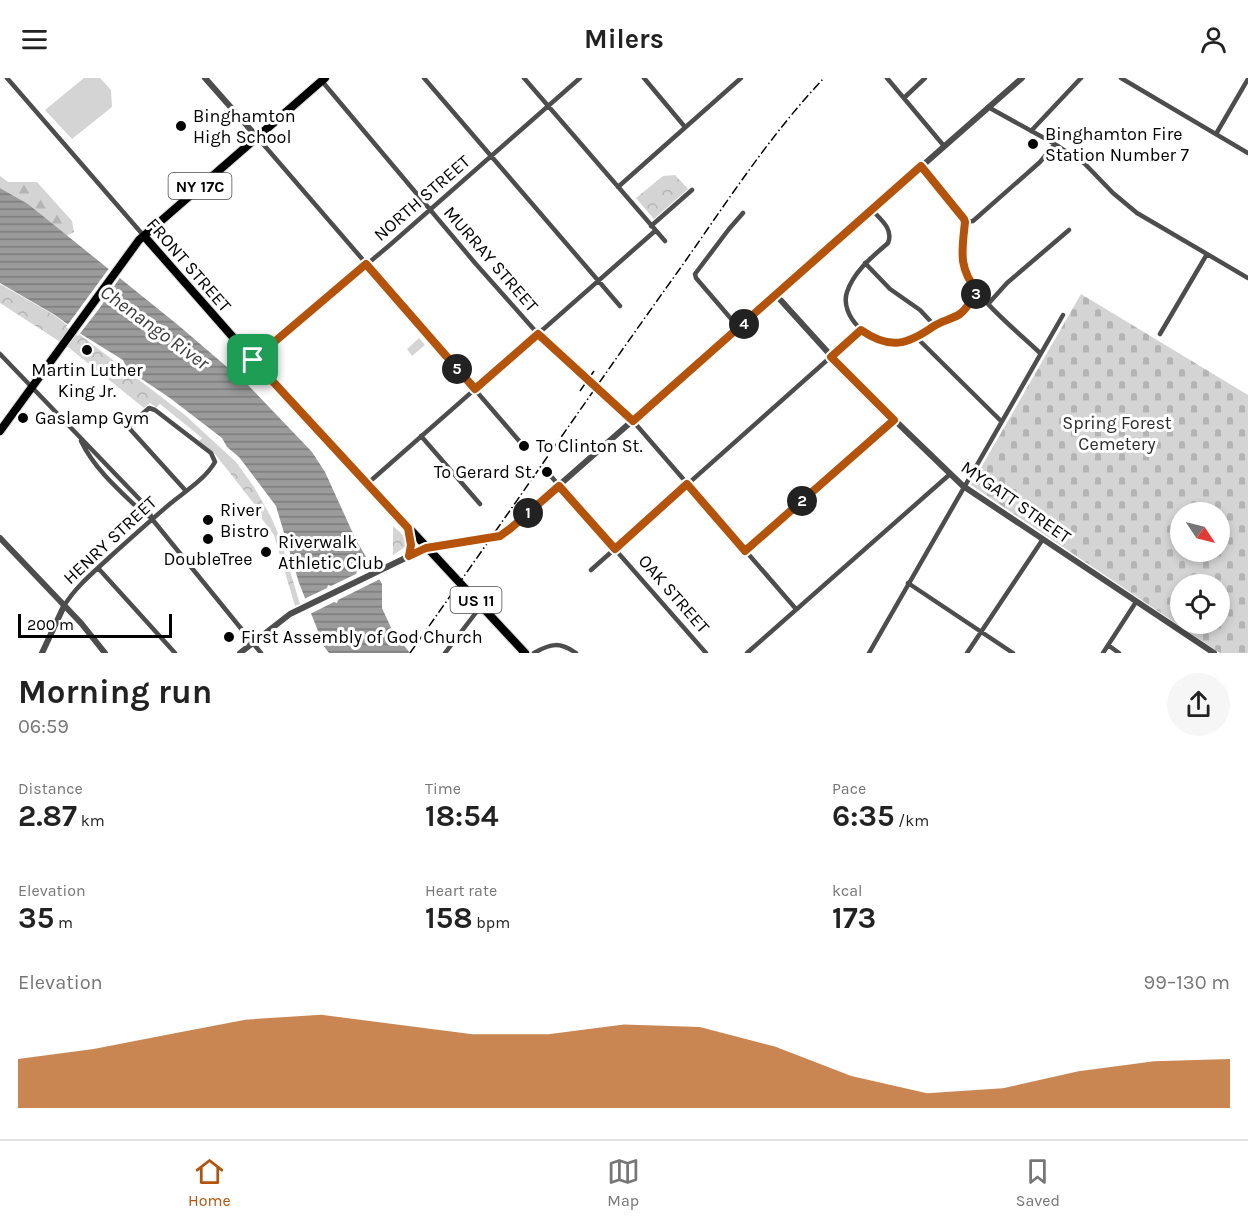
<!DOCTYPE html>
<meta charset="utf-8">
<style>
:root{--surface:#fff;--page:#f6f6f6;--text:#222;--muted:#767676;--line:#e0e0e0;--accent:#b45309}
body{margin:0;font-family:Karla,sans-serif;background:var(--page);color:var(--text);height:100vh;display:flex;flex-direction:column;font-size:22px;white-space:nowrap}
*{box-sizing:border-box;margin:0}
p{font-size:20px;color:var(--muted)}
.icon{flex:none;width:33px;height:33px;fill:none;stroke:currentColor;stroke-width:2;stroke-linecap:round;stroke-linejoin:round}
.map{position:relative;height:575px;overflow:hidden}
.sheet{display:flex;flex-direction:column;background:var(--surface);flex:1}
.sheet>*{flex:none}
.needle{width:39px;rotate:125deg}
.tools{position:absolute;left:1170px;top:424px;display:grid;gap:12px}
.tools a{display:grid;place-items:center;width:60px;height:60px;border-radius:50%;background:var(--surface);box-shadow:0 3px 9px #0003;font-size:30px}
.scale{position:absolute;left:18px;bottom:15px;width:154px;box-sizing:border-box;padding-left:6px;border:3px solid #000;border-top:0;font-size:16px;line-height:21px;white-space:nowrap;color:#000;-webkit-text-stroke:4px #fff;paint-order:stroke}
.pin{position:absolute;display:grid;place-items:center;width:51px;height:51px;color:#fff;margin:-26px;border-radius:12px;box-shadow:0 3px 9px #0006}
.km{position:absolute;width:30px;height:30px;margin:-15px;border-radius:50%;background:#222;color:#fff;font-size:16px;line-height:30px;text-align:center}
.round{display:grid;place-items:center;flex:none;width:63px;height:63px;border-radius:32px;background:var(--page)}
.summary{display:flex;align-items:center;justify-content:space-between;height:102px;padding:0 18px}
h1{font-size:33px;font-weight:700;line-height:45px}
.figures{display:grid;grid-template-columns:repeat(3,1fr);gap:9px;height:102px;padding:6px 18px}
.figures div{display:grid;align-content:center}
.figures b{font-size:30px;font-weight:700}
.figures small{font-size:16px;font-weight:400}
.figures p{font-size:16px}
.chart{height:168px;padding:12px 18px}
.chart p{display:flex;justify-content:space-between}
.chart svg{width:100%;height:108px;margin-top:6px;fill:var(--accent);opacity:.7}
header{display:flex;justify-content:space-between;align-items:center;height:78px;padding:0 18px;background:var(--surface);font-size:27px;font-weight:700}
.dock{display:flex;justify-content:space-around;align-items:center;height:84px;border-top:2px solid var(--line);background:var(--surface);font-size:16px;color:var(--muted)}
.dock a{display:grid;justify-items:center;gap:3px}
.dock .on{color:var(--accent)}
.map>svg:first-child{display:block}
</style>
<header><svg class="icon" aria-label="menu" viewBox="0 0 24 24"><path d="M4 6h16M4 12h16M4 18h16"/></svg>Milers<svg class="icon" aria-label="person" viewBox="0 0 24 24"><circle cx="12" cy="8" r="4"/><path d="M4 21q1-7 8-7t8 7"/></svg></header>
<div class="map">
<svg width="1248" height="575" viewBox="0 0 1248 575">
<defs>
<pattern id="forest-firs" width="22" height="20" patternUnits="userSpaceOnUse" patternTransform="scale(1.5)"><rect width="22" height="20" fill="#d4d4d4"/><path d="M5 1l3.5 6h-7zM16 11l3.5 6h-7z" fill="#b4b4b4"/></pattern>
<pattern id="cemetery-stones" width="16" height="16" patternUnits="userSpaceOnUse" patternTransform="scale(1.5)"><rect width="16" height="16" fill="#d4d4d4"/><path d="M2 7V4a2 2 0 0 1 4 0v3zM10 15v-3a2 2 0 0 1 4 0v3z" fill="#b4b4b4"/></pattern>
<pattern id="park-crowns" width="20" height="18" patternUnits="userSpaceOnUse" patternTransform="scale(1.5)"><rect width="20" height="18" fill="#d4d4d4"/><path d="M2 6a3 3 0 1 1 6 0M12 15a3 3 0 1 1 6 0" fill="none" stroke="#b4b4b4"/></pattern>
<pattern id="water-rules" width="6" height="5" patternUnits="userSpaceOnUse" patternTransform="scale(1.5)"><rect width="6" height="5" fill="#9b9b9b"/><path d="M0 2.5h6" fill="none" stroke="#7c7c7c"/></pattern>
</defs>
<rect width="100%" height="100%" fill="#fff"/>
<path fill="#d4d4d4" d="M84,0H100L111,12L112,29L72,61L45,32Z
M419,260L425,267L412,278L407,271Z"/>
<path fill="url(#forest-firs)" d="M0,98L8,104H37L72,143L74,154L66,158L28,126L0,110Z"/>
<path fill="url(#cemetery-stones)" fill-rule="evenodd" d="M1081,216L1248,317V575H1220L971,407ZM1180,435H1220V474H1180ZM1180,507H1220V546H1180Z"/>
<path fill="url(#park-crowns)" d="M675,97L688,111L654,141L636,120L663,98Z
M0,206L54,237L185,337L236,384L254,409L271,439L280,460L300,526L295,528L274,457L262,441V436L215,376L199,363L202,360L160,326L156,329L150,325L144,330L68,269L0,225Z
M393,448C400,454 407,459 405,469L393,477Z"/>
<path fill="url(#water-rules)" d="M0,110L28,126L178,247L248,307L312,374L325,394L356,462L382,506V530L393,554L410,575H329L320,563L318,553L299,505L276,428L239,379L227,369L222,360L170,320L128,292L123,282L81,256L55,237L0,205Z"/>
<path fill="#fff" d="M110,189L121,198L99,231L78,258L66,249Z
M373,487L382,500L338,522L337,525L334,524L308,537L302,522L327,510L328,507L331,508L356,496L357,493L360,494Z"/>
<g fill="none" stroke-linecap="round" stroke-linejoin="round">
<defs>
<path id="primary" d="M144,158L253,282L525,575
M0,353L139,162L325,0"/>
</defs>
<use href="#primary" stroke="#dbdbdb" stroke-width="10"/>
<path stroke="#4d4d4d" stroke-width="4.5" d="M7,0L144,158
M424,0L620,228
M524,0L665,163
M644,0L685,49
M887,0L944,68
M1121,0L1248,75
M321,2L475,185L538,256L633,343L796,531
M904,20L925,0
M988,29L1055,66L1085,86L1113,115L1137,135L1248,200
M1031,53L1081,0
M1216,56L1248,1
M257,59L521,365
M921,88L964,141L965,144C964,157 959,173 962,187C970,216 1017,253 1040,275
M618,109L741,0
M872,132C880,141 894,151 888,165C872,179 854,193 847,214C839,238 870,266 894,266C911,265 922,256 935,247C943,242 953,240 960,235C968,230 972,221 977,213
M965,144L973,143L1040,84L1055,66
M651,148L692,112
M865,185L890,211L920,232L935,248
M989,225L1007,205L1069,152
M739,250L696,200L695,196L729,151L743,135
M1160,256L1207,176
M917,260L1001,343
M0,276L148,430L152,441L261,575
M253,282L391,166L580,0
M421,358L480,426
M81,363C95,392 121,414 143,435L152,440
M549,396L706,575
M367,406L655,153
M745,473L894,342
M98,490L175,575
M591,492L861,252
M908,505L1013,575
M64,528C76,508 95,493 112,477C132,459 151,442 171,425C186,413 206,400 215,384L211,375L155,332L149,330L131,346L129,350L186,413
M1108,567L1119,575
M445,575L481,528
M534,575C551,565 560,564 576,575
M747,575L949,397
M869,575L1063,237
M967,575L1043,461
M1103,575L1136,524"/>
<path stroke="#4d4d4d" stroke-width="6" d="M205,0L257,59
M776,217L853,302L963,408L1214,575
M408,450L411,466L409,478
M0,460L81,545L105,575
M42,575L64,528
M240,575L290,536L426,470L493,460L507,453L1022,0"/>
<use href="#primary" stroke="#000" stroke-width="8"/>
<path stroke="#000" stroke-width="1.5" stroke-dasharray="9 3 1.5 3" stroke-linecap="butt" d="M580,313L594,293
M410,575C500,448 588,319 679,192C725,127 769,58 824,0"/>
</g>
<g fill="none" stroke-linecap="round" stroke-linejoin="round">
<defs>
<path id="route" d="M921,88L964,141L965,144C962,173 958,189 977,213C972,221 967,231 960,236C952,241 942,243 934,248C907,267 890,272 861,252L831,279L894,342L745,473L687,406L615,471L559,408L511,450L500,458L426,470L409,478L411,467L408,450L253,282L366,186L475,311L538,256L633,343Z"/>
</defs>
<use href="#route" stroke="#fff" stroke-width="12"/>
<use href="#route" stroke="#b45309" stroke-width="8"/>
</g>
<g fill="#000" stroke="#fff" stroke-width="2">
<circle cx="181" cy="48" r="6"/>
<circle cx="1033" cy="66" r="6"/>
<circle cx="87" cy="272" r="6"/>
<circle cx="23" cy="340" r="6"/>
<circle cx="524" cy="368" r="6"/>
<circle cx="547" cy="394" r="6"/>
<circle cx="208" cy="442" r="6"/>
<circle cx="208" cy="461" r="6"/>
<circle cx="266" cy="474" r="6"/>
<circle cx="229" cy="559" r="6"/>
</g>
<g text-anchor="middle" stroke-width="6" stroke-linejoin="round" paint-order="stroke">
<g fill="#fff" stroke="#4c4c4c" stroke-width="1.5">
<rect x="168.5" y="95" width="63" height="26" rx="4.5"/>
<rect x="450.5" y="509" width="51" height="26" rx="4.5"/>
</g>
<g font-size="16" font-weight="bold" fill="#000">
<text x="200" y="114">NY 17C</text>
<text x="476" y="528">US 11</text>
</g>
<g font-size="18" fill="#000" stroke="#fff" text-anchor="start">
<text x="193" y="44">Binghamton<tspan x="193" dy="21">High School</tspan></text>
<text x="1045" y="62">Binghamton Fire<tspan x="1045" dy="21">Station Number 7</tspan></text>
<text x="87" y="298" text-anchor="middle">Martin Luther<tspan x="87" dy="21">King Jr.</tspan></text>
<text x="35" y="346">Gaslamp Gym</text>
<text x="536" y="374">To Clinton St.</text>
<text x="535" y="400" text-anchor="end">To Gerard St.</text>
<text x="220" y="438">River<tspan x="220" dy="21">Bistro</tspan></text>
<text x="278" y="470">Riverwalk<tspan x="278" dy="21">Athletic Club</tspan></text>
<text x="208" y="487" text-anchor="middle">DoubleTree</text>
<text x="241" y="565">First Assembly of God Church</text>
</g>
<g font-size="18" fill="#000" stroke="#fff">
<text transform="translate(422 120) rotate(-41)" y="6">NORTH STREET</text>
<text transform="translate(491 181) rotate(49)" y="6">MURRAY STREET</text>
<text transform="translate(189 187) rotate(49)" y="6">FRONT STREET</text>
<text transform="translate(1016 424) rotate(35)" y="6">MYGATT STREET</text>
<text transform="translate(110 462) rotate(-43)" y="6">HENRY STREET</text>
<text transform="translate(674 516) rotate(49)" y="6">OAK STREET</text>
</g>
<g font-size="18" fill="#2b2b2b" stroke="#fff">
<text x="1117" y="351">Spring Forest<tspan x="1117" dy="21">Cemetery</tspan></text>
</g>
<g font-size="20" font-style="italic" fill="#3c3c3c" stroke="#fff">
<text transform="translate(155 249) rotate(36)" y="7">Chenango River</text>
</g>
</g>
</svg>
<div class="tools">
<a><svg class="needle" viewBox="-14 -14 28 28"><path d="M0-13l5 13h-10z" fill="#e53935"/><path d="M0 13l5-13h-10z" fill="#767676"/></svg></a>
<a><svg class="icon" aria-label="locate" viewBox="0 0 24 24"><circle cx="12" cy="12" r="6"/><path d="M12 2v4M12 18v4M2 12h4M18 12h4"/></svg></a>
</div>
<div class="scale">200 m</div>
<div class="pin" style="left:253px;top:282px;background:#1e9e55"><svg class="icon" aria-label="arrive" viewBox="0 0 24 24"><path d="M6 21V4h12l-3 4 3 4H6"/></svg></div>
<b class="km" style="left:528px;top:435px">1</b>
<b class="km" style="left:802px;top:423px">2</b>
<b class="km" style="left:976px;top:216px">3</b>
<b class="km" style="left:744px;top:246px">4</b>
<b class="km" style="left:457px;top:291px">5</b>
</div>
<section class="sheet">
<div class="summary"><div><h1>Morning run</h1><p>06:59</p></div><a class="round"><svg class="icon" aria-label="share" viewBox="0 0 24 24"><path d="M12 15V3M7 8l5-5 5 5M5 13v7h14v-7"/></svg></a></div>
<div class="figures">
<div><p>Distance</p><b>2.87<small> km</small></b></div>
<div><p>Time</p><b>18:54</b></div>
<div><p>Pace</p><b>6:35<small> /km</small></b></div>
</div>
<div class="figures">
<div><p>Elevation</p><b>35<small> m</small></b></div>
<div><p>Heart rate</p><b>158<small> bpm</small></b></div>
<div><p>kcal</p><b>173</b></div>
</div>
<div class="chart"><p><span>Elevation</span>99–130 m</p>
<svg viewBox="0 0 160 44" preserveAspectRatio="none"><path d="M0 44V24L10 20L20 14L30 8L40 6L50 10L60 14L70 14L80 10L90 11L100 19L110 31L120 38L130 36L140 29L150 25L160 24V44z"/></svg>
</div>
</section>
<nav class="dock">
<a class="on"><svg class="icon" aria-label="home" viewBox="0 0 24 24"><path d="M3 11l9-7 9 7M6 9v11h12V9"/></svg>Home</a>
<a><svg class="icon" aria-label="map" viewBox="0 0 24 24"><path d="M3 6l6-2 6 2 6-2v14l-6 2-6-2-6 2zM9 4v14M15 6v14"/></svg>Map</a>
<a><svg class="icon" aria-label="saved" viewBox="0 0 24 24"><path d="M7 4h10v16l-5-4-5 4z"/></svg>Saved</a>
</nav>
